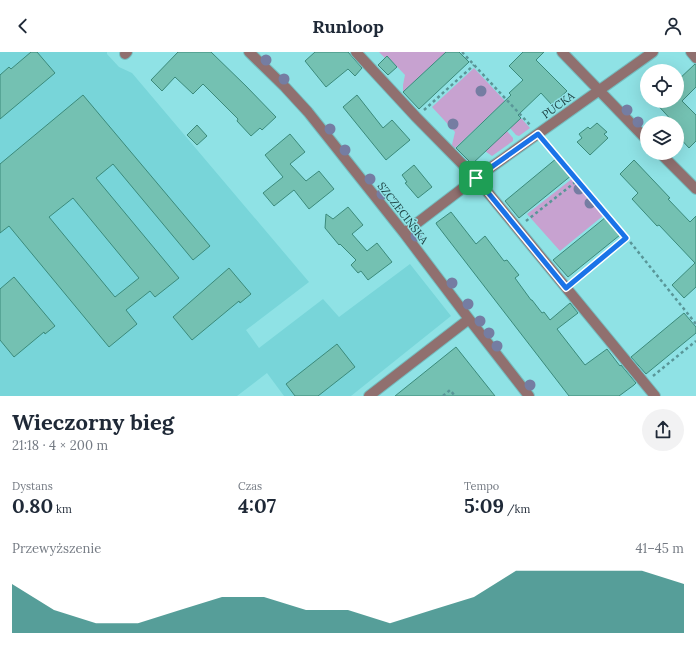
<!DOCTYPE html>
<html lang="pl">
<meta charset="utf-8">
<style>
:root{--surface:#fff;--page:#f2f2f3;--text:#1f2937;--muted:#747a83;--accent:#0f766e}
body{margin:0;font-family:Lora,serif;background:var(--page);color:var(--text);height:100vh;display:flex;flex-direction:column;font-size:15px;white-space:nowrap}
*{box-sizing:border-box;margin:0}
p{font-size:13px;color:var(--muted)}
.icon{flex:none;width:22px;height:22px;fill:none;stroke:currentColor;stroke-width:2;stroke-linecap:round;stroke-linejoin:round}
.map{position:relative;height:344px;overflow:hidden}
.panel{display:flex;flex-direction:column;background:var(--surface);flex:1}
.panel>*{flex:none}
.fabs{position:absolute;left:640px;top:12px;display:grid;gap:8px}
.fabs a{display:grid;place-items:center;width:44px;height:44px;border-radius:50%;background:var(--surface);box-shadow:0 4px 16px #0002;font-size:20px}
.pin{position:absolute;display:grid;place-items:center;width:34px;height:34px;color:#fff;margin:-17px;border-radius:8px;box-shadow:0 2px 6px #0006}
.round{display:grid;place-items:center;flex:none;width:42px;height:42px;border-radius:21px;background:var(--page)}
.headline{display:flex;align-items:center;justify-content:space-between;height:68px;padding:0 12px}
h1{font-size:22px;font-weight:700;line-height:30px}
.figures{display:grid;grid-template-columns:repeat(3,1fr);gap:6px;height:68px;padding:4px 12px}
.figures div{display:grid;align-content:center}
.figures b{font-size:20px;font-weight:700}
.figures small{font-size:11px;font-weight:400}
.figures p{font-size:11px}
.chart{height:112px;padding:8px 12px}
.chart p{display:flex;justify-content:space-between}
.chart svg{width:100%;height:72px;margin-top:4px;fill:var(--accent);opacity:.7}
header{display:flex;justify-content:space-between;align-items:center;height:52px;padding:0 12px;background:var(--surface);font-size:18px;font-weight:700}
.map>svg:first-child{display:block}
</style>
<header><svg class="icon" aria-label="back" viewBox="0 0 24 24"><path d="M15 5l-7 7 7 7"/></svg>Runloop<svg class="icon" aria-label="person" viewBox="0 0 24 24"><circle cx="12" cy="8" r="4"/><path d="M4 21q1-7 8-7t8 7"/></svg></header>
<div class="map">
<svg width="696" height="344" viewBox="0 0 696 344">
<rect width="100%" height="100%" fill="#8fe2e5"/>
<path fill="#78d5d9" d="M0,0H107V2L119,15L132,21L309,230L246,278L259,296L323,247L339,265L410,212L451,264L351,344H284L267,321L237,344H0Z"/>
<path fill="#c7a2d0" d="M379,0H446L403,40V33L405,23L387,4L385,6Z
M474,16L505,49L454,97L452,93L455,80L432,55Z
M521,66L530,76L519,84L516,83L510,76Z
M507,79L513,86V89L492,104L485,99Z
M573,126L604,163L560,199L527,162Z"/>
<path fill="#74c1b2" stroke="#3b8a7b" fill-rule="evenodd" d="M31,0H37L55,21L0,67V23L9,15L11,17Z
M178,0H211L246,34L276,65L262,78L260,76L251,84L237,69L238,67L203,32L193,42L175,25L162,39L151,28Z
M315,0H348L362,16L355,24L348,17L326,35L305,9Z
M446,0H459L469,10L419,57L403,40Z
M523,0H544L536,8L567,39L552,53L541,41L518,63L521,66L472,112L456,96L511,43L509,41L523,28L509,14Z
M387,4L397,15L388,23L378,13Z
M695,12H696V35L682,49L696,63V89L689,96L677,83V71H674L654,49H677V29Z
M83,43L210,194L193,208L113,112L96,126L179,226L155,245L150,239L126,258L137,272L109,295L9,174L0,181V112ZM73,146L139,226L115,245L49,165Z
M357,43L383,76L392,68L410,88L386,108L343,55Z
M597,71L607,80L604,82L608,86L590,103L577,90L582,86L579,82L588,75L590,77Z
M197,73L207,84L197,93L187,83Z
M290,82L305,100L290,112L306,129L319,119L334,137L309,157L294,138L274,154L263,141L283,125L265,103Z
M557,106L572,123L519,166L505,149Z
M634,108L670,146L668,147L690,170L696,164V235L684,246L672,233L695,211L659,173L657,174L632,147L638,141L620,122Z
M414,113L432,135L418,146L405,131L407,130L402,123Z
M348,155L363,173L352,182L367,199L377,191L392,210L368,228L361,219L358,221L351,213L356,208L340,192L339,193L325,176L326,162L333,167Z
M451,160L476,192L485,184L504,209L507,208L519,223L515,226L531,248H532L542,261L544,260L550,268L570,251L578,261L557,277L585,313L607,297L620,314L621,313L636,331L634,333L619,344H569L437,173L436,171Z
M606,165L620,183L568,225L553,208Z
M229,216L251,242L240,251L239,249L192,288L173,265Z
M14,225L55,274L45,282L44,280L14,305L0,288V237Z
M684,261L696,275V281L646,322L631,305Z
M337,292L355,315L318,344H295L286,332Z
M456,295L495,344H395Z"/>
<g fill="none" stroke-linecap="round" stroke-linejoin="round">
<defs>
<path id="minor" d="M249,0L285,35L308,60L404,181L469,267L529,344
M356,0L416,65L476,126L655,344
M562,0L647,88
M691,0L696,6
M125,2L127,0
M660,101L696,137
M404,181L476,126L653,0
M369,344L469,267"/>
</defs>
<use href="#minor" stroke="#75bec0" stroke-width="12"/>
<path stroke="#599698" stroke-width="2.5" stroke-dasharray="3 3" stroke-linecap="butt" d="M462,0L531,74
M424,58L474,13
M545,90L627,186
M526,169L578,128
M575,228L627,186L696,272
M653,324L696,289
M443,344L450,338L455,344"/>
<use href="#minor" stroke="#90706f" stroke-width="10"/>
</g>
<g fill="#757da2">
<circle cx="266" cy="8" r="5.5"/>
<circle cx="284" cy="27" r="5.5"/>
<circle cx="481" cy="39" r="5.5"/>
<circle cx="627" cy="58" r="5.5"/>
<circle cx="638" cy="70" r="5.5"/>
<circle cx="453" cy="72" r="5.5"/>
<circle cx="330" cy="77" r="5.5"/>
<circle cx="345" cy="98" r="5.5"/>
<circle cx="370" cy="127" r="5.5"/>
<circle cx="579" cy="137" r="5.5"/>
<circle cx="382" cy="142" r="5.5"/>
<circle cx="590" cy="151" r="5.5"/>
<circle cx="416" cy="184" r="5.5"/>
<circle cx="452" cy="231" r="5.5"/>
<circle cx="468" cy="252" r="5.5"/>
<circle cx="480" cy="269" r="5.5"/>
<circle cx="489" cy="281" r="5.5"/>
<circle cx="497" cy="294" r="5.5"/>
<circle cx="530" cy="333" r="5.5"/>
</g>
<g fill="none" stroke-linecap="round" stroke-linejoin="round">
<defs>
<path id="route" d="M538,82L626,186L566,236L476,126Z"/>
</defs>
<use href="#route" stroke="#fff" stroke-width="8"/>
<use href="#route" stroke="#1a73e8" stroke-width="5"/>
</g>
<g text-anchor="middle" stroke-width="3" stroke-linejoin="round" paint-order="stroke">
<g font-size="11" fill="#1a3d3e" stroke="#8fe2e5">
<text transform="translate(558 53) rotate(-36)" y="4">PUCKA</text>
<text transform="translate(403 161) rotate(52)" y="4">SZCZECIŃSKA</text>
</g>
</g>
</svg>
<div class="fabs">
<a><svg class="icon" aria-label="locate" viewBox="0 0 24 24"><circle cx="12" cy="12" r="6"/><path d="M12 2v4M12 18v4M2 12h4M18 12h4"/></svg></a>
<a><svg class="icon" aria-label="layers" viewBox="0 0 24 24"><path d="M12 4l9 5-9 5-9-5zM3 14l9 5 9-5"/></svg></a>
</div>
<div class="pin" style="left:476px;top:126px;background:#1e9e55"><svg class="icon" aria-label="arrive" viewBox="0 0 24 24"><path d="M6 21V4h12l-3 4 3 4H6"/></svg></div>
</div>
<section class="panel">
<div class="headline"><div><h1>Wieczorny bieg</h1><p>21:18 · 4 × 200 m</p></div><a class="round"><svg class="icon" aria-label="share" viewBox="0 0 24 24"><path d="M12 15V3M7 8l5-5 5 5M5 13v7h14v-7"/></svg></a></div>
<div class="figures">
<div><p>Dystans</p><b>0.80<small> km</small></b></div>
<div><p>Czas</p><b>4:07</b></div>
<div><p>Tempo</p><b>5:09<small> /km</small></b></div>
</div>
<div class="chart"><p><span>Przewyższenie</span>41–45 m</p>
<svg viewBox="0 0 160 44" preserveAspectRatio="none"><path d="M0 44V14L10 30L20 38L30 38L40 30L50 22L60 22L70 30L80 30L90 38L100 30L110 22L120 6L130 6L140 6L150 6L160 14V44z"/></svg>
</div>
</section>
